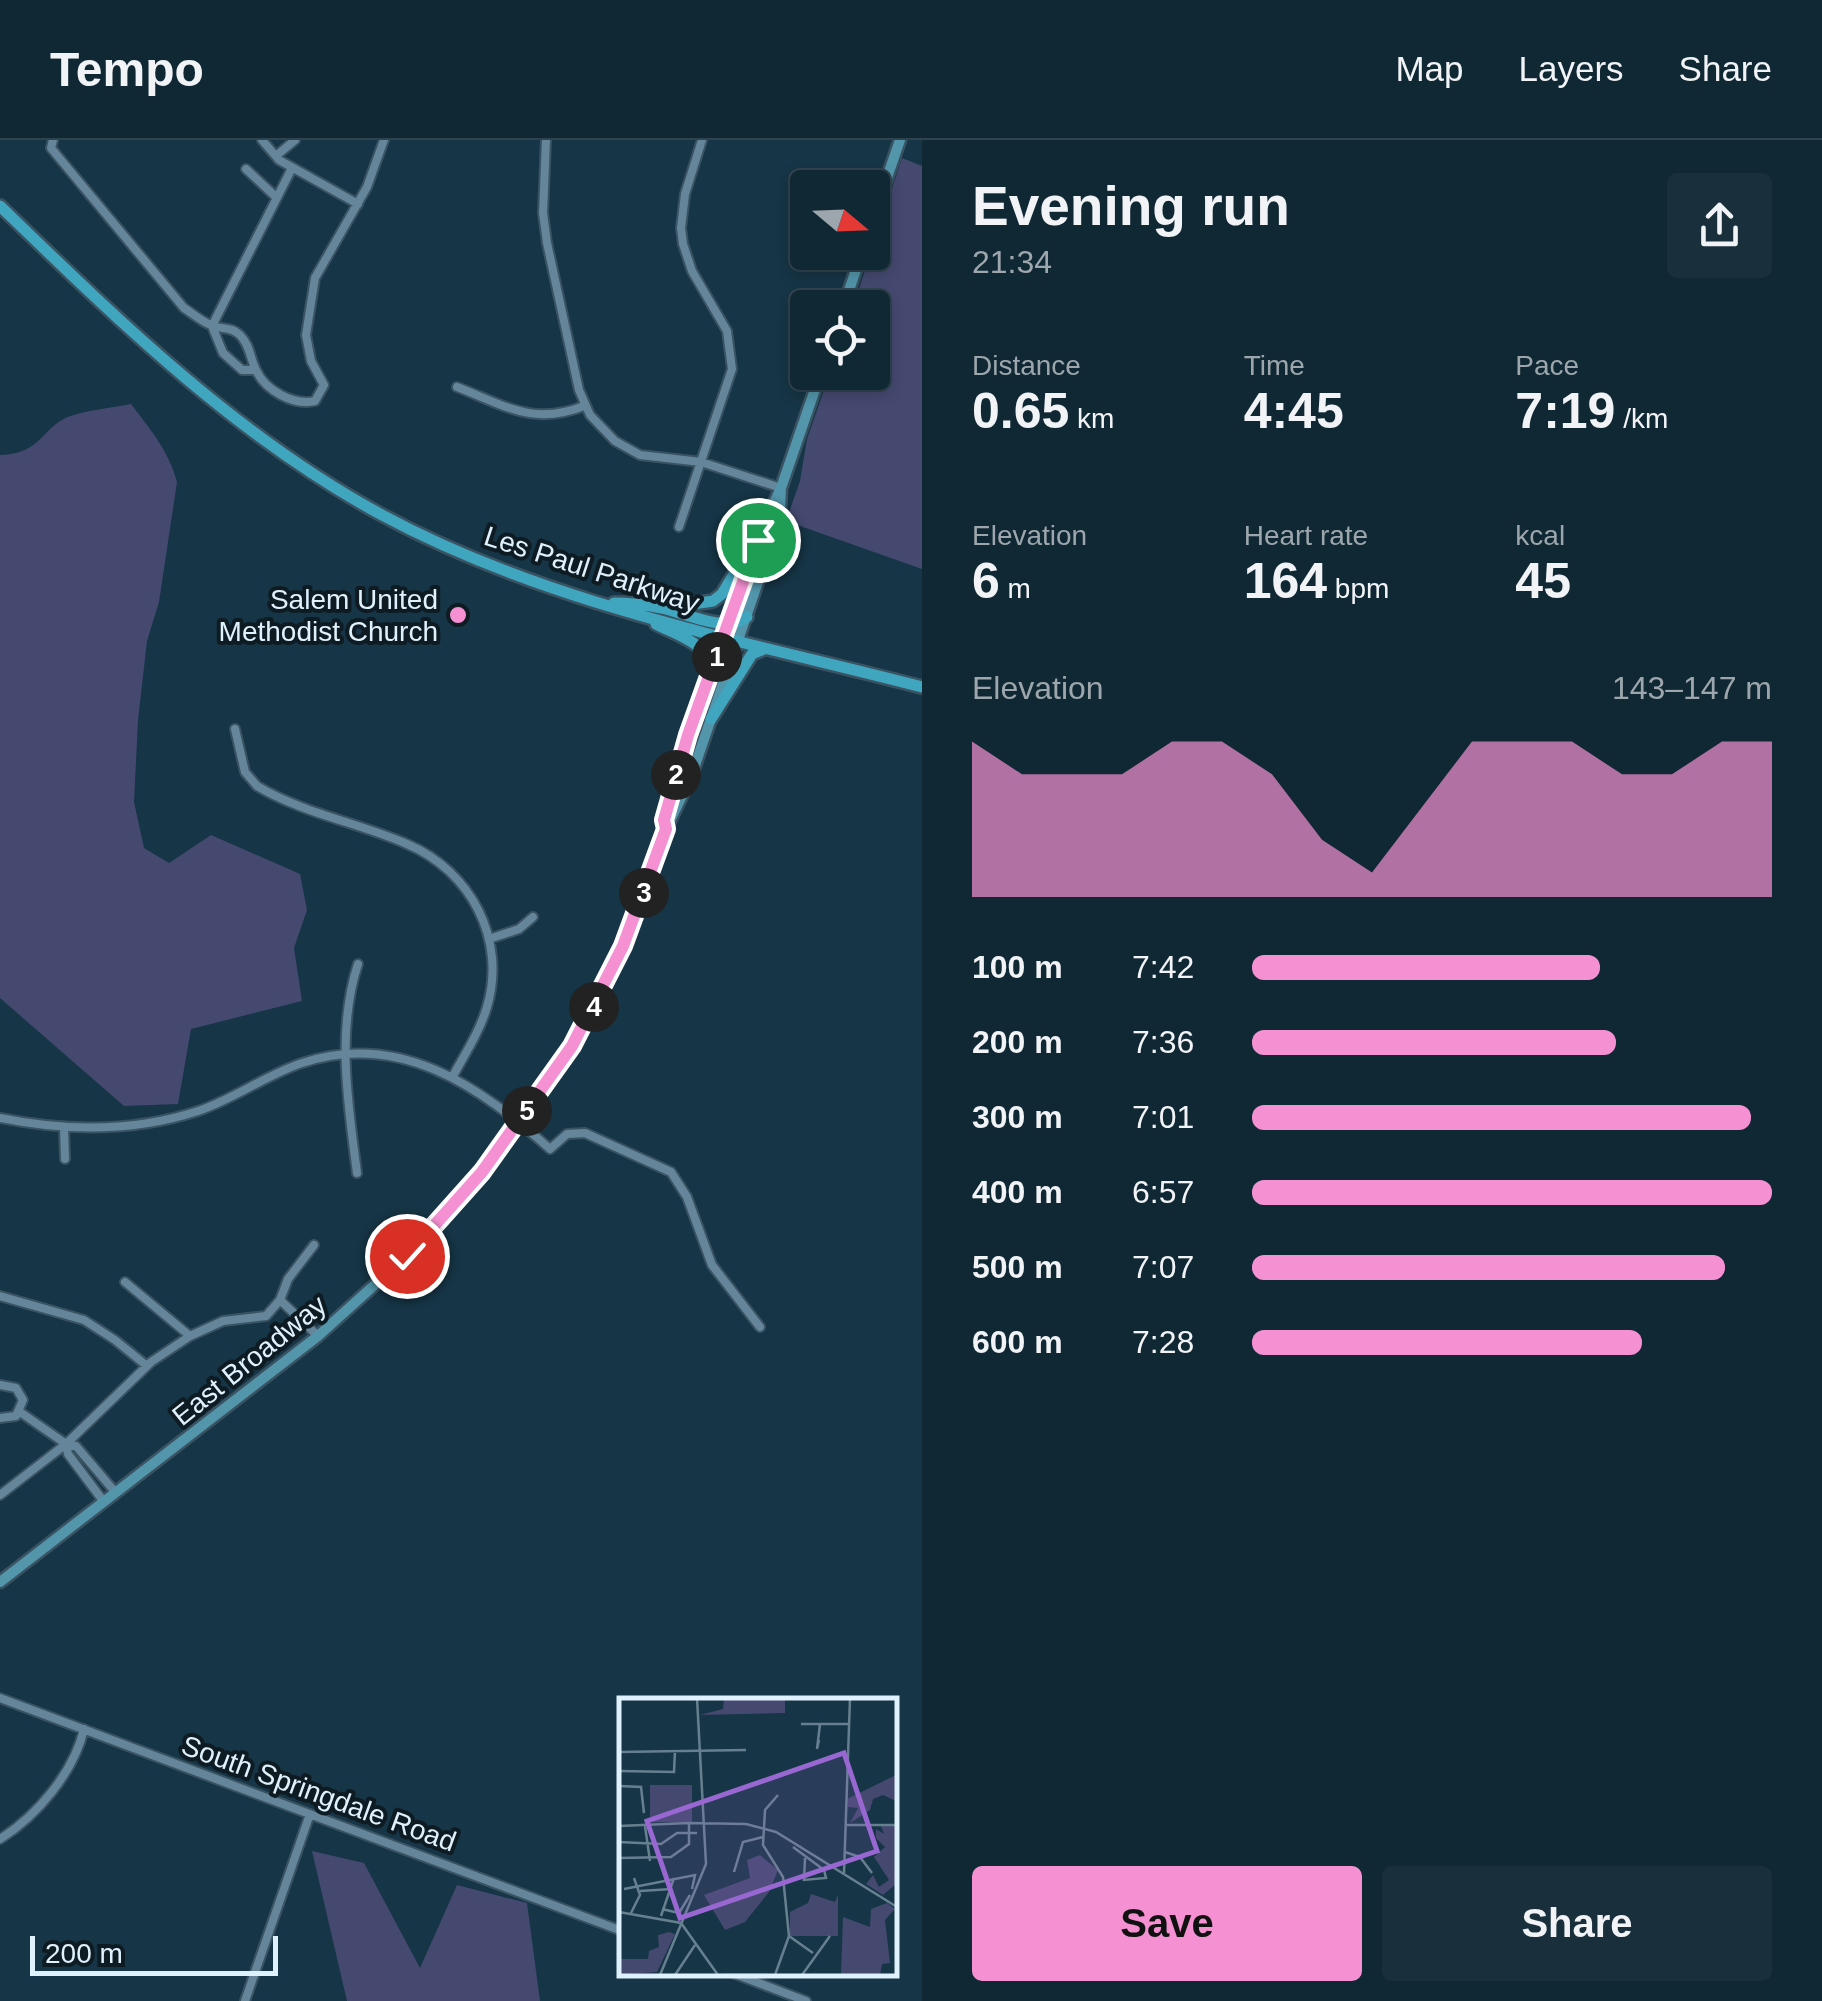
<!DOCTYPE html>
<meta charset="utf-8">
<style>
:root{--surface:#102834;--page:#19303c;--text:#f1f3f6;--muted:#9ca6ac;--line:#30444f;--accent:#f591d3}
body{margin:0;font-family:Helvetica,sans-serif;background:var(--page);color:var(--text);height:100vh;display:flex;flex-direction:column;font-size:38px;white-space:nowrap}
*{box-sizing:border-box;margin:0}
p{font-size:32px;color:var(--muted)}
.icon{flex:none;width:55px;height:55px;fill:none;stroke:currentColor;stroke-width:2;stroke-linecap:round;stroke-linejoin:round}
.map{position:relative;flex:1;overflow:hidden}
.panel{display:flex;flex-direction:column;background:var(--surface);width:900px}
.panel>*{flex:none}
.needle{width:65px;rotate:109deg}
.controls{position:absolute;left:790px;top:30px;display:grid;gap:20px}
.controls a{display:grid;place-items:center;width:100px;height:100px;border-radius:10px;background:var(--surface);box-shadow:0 5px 15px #0003,0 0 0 2px var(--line);font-size:50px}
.scale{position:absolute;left:30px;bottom:25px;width:248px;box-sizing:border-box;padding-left:10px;border:5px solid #dff1fc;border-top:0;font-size:28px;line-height:35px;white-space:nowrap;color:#dff1fc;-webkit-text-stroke:8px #0e1b23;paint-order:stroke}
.pin{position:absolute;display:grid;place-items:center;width:85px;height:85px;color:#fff;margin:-42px;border:5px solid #fff;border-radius:50%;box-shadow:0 2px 10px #0007}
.km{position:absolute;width:50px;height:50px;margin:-25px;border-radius:50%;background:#222;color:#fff;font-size:28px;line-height:50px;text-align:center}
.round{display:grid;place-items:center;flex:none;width:105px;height:105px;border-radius:10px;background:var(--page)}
.headline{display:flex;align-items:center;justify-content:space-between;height:170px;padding:0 50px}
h1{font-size:55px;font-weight:700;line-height:75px}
.metrics{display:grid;grid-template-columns:repeat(3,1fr);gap:15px;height:170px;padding:10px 50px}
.metrics div{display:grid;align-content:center}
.metrics b{font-size:50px;font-weight:700}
.metrics small{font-size:28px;font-weight:400}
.metrics p{font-size:28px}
.chart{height:280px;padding:20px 50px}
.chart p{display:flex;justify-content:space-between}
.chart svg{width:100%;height:180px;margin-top:10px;fill:var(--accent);opacity:.7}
.button{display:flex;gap:20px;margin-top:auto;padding:20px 50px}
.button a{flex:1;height:115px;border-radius:10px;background:var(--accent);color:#111;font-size:40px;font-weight:700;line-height:115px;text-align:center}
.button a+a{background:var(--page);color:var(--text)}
ul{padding:0 50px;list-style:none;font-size:32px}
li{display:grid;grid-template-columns:160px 120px 1fr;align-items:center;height:75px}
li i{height:25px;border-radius:12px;background:var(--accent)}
header{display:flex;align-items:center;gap:60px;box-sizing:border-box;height:140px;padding:0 50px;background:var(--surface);border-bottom:2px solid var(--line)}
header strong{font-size:48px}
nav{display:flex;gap:55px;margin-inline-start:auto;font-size:35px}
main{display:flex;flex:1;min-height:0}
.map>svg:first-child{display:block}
</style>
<header>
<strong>Tempo</strong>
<nav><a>Map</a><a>Layers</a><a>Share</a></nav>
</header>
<main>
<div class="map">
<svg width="922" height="1861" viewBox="0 0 922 1861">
<rect width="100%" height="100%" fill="#163546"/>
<path fill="#454970" d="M902,18L922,26V429L786,381L800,341L807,299L830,233L872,232V168L853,167Z
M131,264C150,289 169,311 177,342L159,462L147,501L138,580L134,662L144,708L169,723L211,695L300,734L307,770L294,808L302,861L191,889L178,964L124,966L0,858V315C42,314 42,287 68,277C87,270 111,268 131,264Z
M312,1711L364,1723L420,1828L457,1745L527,1763L540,1861H347Z"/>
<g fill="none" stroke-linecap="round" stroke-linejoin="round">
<defs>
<path id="minor" d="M53,0L51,8L184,168C192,173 202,182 211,185C221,190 231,186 240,195C250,205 250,218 256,230C265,250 293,266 315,261L324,245L311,221L306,195L315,138L367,47L384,0
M262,0L279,20L358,64
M546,0L543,73L547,103L579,250L590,275L615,301L640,315L701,322L781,348
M276,16L295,0
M246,29L276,57
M255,230H242L223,213L212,186L292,28
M457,247C506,266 533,286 584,266
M679,387L732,229L727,191L692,131L683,104L681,88L685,54L702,0
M235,589L245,632L257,646C302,673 359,683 407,704C471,731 507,800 487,867C480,891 465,914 453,936
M489,799L519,789L533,777
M0,978C64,991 134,992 198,971C234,959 266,935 302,923C400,890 480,947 550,1009L567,994L585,993L671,1032L687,1057L712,1125L760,1187
M64,987L65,1019
M357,1033C348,964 336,891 358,824
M314,1105L288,1139L280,1160L318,1196
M125,1142L190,1196
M0,1156L84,1180L115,1200L147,1226
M0,1245L16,1248L23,1260L16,1276L0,1278
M20,1272L66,1304L76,1306L116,1353
M66,1304L68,1314L104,1362
M0,1355L66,1304L151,1222L190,1196L223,1181L266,1176L280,1160
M0,1558L622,1791
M0,1699C37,1676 74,1632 84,1589
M735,1834L806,1861
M245,1861L310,1674"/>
<path id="secondary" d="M872,81L900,0
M843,168L862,112
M763,386L781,348L821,232
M666,689L664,680L688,595L757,402
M0,1442L318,1196L411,1112L482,1033L568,913L612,831L666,689L691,637L771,404L780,371L781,348"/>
<path id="primary" d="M0,66C118,180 236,296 382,375C549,465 740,500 922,547
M614,463C630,463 646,465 662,468C686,473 726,494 747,477
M693,464L713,461L722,454L765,382
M656,484C679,496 714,505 710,535
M711,579L752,514L764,509"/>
</defs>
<use href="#minor" stroke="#3a5362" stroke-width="12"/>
<use href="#secondary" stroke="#3a5362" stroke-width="15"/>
<use href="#primary" stroke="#3a5362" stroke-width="16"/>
<use href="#minor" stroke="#65869a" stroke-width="8"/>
<use href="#secondary" stroke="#5396ac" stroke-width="10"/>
<use href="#primary" stroke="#40a5be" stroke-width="11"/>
</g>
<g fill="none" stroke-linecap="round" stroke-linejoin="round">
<defs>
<path id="route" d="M407,1116L482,1032L572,906L623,806L666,689L664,680L688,595L758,400"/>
</defs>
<use href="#route" stroke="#fff" stroke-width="20"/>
<use href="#route" stroke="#f591d3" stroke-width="12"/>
</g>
<circle fill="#f591d3" stroke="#0e1b23" stroke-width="4" cx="458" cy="475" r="10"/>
<g text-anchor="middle" stroke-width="8" stroke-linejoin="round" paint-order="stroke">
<g font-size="28" fill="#dff1fc" stroke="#0e1b23">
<text transform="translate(592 429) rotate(18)" y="10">Les Paul Parkway</text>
<text transform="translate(249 1220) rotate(-39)" y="10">East Broadway</text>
<text transform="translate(319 1653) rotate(20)" y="10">South Springdale Road</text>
</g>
<g font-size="28" fill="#dff1fc" stroke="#0e1b23" text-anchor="end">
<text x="438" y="469">Salem United<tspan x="438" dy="32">Methodist Church</tspan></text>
</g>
</g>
<g transform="translate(619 1558)">
<rect width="278" height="278" fill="#163546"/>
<path d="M105,0L166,1V15L81,17L104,11ZM277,77V103L264,97L254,101L251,112L231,125L239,110L229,109L228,101ZM31,87H73V124H31ZM262,128H277V186L264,197L247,186L254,177L260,189L270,182L255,159L266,149L257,140V131L265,136ZM141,157L159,172L150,194L126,224L106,232L85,197L131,180L128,162ZM192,196L216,204L219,197V238H171V214L189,205ZM268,205L276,211L266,222L271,265L263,266L261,277H222L224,219L251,229L252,211ZM50,234L56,236L38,274L0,277V261H29L30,253L40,249L39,237Z" fill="#454970"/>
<path fill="none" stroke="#66808f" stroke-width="2.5" d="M182,26H230M200,42L198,51L201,26M0,54L127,52M0,73L55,74L56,53M0,88L22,89L25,115M159,97L146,112L144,147L164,179L170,238L194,255M70,125L127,126L157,134L278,209M227,127H278M0,128L70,125M26,128L31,163M0,144L42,146L58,135H78M174,149L205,172L207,180L185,182L186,160M226,154L241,159L253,175M0,160L52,159L70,146V125M115,174L124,144L144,139M225,175L231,0M5,191L76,177L73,191M21,193L53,191M43,211L60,215L71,197M0,214L62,225L99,277M11,217L21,197L15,180M42,218L55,180M41,277L87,166L78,0M56,277L76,247M103,277H148M156,277L170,238M183,277L211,238"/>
<path fill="#9967d1" fill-opacity="0.15" stroke="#9967d1" stroke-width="5" d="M225,55L258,153L61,220L28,123Z"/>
<rect width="278" height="278" fill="none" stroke="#dff1fc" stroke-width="5"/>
</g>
</svg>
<div class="controls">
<a><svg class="needle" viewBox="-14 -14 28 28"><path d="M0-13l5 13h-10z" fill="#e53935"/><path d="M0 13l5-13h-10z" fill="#9ca6ac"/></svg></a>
<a><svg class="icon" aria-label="locate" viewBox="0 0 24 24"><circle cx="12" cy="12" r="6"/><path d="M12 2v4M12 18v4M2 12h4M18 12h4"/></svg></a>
</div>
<div class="scale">200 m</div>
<div class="pin" style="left:758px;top:400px;background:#1e9e55"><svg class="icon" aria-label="arrive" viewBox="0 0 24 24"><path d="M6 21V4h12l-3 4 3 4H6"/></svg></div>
<div class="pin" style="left:407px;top:1116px;background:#d93025"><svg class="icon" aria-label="check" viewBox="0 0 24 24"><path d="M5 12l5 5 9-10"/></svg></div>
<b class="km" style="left:717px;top:517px">1</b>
<b class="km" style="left:676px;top:635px">2</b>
<b class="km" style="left:644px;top:753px">3</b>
<b class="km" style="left:594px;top:867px">4</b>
<b class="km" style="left:527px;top:971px">5</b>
</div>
<section class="panel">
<div class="headline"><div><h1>Evening run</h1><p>21:34</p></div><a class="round"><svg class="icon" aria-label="share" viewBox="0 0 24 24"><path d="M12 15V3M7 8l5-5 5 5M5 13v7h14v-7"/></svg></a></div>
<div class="metrics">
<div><p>Distance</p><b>0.65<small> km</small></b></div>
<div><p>Time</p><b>4:45</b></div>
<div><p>Pace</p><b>7:19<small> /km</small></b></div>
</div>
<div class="metrics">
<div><p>Elevation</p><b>6<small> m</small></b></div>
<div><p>Heart rate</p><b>164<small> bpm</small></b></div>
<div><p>kcal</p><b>45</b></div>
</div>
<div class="chart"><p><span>Elevation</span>143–147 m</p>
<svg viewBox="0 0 160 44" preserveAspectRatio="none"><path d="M0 44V6L10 14L20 14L30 14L40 6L50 6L60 14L70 30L80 38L90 22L100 6L110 6L120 6L130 14L140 14L150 6L160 6V44z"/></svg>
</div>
<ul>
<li><b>100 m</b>7:42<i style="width:67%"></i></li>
<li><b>200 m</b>7:36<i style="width:70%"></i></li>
<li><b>300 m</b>7:01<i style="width:96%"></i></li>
<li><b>400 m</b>6:57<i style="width:100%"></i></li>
<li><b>500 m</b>7:07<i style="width:91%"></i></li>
<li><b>600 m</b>7:28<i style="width:75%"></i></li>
</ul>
<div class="button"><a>Save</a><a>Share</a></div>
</section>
</main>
